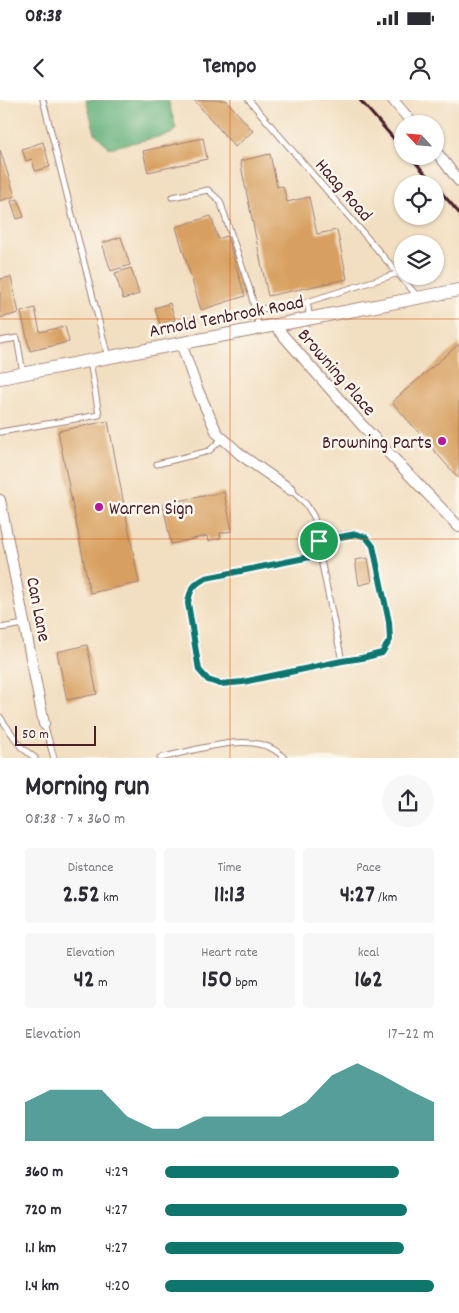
<!DOCTYPE html>
<meta charset="utf-8">
<style>
:root{--surface:#fff;--page:#f7f7f7;--text:#2b2b33;--muted:#7c7c81;--accent:#0f766e}
body{margin:0;font-family:Dekko,sans-serif;background:var(--page);color:var(--text);height:100vh;display:flex;flex-direction:column;font-size:19px;white-space:nowrap}
*{box-sizing:border-box;margin:0}
p{font-size:16px;color:var(--muted)}
.icon{flex:none;width:28px;height:28px;fill:none;stroke:currentColor;stroke-width:2;stroke-linecap:round;stroke-linejoin:round}
.map{position:relative;height:658px;overflow:hidden}
.sheet{display:flex;flex-direction:column;background:var(--surface);flex:1}
.sheet>*{flex:none}
.needle{width:32px;rotate:296deg}
.tools{position:absolute;left:394px;top:15px;display:grid;gap:10px}
.tools a{display:grid;place-items:center;width:50px;height:50px;border-radius:50%;background:var(--surface);box-shadow:0 1px 4px #0004;font-size:25px}
.scale{position:absolute;left:15px;bottom:12px;width:81px;box-sizing:border-box;padding-left:5px;border:2px solid #4a1f2b;border-top:0;font-size:14px;line-height:18px;white-space:nowrap;color:#4a1f2b;-webkit-text-stroke:4px #fbf7ec;paint-order:stroke}
.pin{position:absolute;display:grid;place-items:center;width:42px;height:42px;color:#fff;margin:-21px;border:2px solid #fff;border-radius:50%;box-shadow:0 1px 5px #0007}
.round{display:grid;place-items:center;flex:none;width:52px;height:52px;border-radius:26px;background:var(--page)}
.overview{display:flex;align-items:center;justify-content:space-between;height:85px;padding:0 25px}
h1{font-size:28px;font-weight:700;line-height:38px}
.stats{display:grid;grid-template-columns:repeat(3,1fr);gap:8px;height:85px;padding:5px 25px}
.stats div{display:grid;align-content:center;border-radius:5px;background:var(--page);text-align:center}
.stats b{font-size:25px;font-weight:700}
.stats small{font-size:14px;font-weight:400}
.stats p{font-size:14px}
.chart{height:140px;padding:10px 25px}
.chart p{display:flex;justify-content:space-between}
.chart svg{width:100%;height:90px;margin-top:5px;fill:var(--accent);opacity:.7}
ul{padding:0 25px;list-style:none;font-size:16px}
li{display:grid;grid-template-columns:80px 60px 1fr;align-items:center;height:38px}
li i{height:12px;border-radius:6px;background:var(--accent)}
.status{display:flex;justify-content:space-between;align-items:center;height:35px;padding:0 25px;background:var(--surface);direction:ltr}
.status svg{height:14px;fill:currentColor}
header{display:flex;justify-content:space-between;align-items:center;height:65px;padding:0 25px;background:var(--surface);font-size:22px;font-weight:700}
.map>svg:first-child{display:block}
</style>
<div class="status"><b>08:38</b><svg viewBox="0 0 49 12"><path d="M0 12V9h3v3zM5 12V6h3v6zM10 12V3h3v9zM15 12V0h3v12zM26 1h20v11H26zM47 4h2v5h-2z"/></svg></div>
<header><svg class="icon" aria-label="back" viewBox="0 0 24 24"><path d="M15 5l-7 7 7 7"/></svg>Tempo<svg class="icon" aria-label="person" viewBox="0 0 24 24"><circle cx="12" cy="8" r="4"/><path d="M4 21q1-7 8-7t8 7"/></svg></header>
<div class="map">
<svg width="459" height="658" viewBox="0 0 459 658">
<rect width="100%" height="100%" fill="#fbf7ec"/>
<filter id="ink" filterUnits="userSpaceOnUse"><feTurbulence type="fractalNoise" baseFrequency=".02" numOctaves="2"/><feDisplacementMap in="SourceGraphic" scale="10" xChannelSelector="R" yChannelSelector="G"/><feConvolveMatrix kernelMatrix="1 2 1 2 8 2 1 2 1" color-interpolation-filters="sRGB"/></filter>
<filter id="wash" filterUnits="userSpaceOnUse"><feTurbulence type="fractalNoise" baseFrequency=".0096" numOctaves="4" result="noise"/><feDisplacementMap in="SourceGraphic" scale="20" xChannelSelector="R" yChannelSelector="G"/><feGaussianBlur stdDeviation="1.12" result="paint"/><feColorMatrix in="noise" values="0 0 0 0 0 0 0 0 0 0 0 0 0 0 0 0 0 1.4 0 .05"/><feComposite in="paint" operator="in"/></filter>
<g filter="url(#wash)">
<rect width="100%" height="100%" fill="#f2dec0"/>
<path fill="#65b17a" stroke="#586852" d="M86,0H168L176,28L171,34L109,48L95,33Z"/>
<g id="blocks">
<path fill="#d8a061" d="M194,0H226L253,31L235,47Z
M203,38L207,59L148,72L143,51Z
M43,42L50,67L35,71L32,59L26,61L22,49Z
M0,50L15,96L0,101Z
M270,54L277,87L283,86L287,102L309,97L317,134L337,130L347,179L268,196L240,61Z
M18,99L24,117L17,119L11,101Z
M211,116L218,139L227,136L245,196L201,210L176,127Z
M121,137L130,165L111,171L102,143Z
M131,168L139,194L123,199L115,173Z
M11,177L19,213L0,218V179Z
M170,203L175,220L160,225L155,208Z
M35,208L40,232L65,226L69,242L30,251L21,212Z
M459,244V379L392,302Z
M108,321L139,483L90,493L58,331Z
M224,392L232,431L220,433L221,438L208,441L207,436L171,444L163,404Z
M368,458L372,482L359,485L355,460Z
M87,545L97,594L67,600L57,552Z"/>
</g>
</g>
<g filter="url(#ink)">
<use href="#blocks" fill-opacity="0" stroke="#9e7e76" stroke-width="1"/>
<g fill="none" stroke-linecap="round" stroke-linejoin="round">
<defs>
<path id="service" d="M43,0L108,257
M249,0L418,197
M172,97L208,90L220,101L250,190L259,227
M307,202L399,173
M255,210L307,202L310,218
M0,241L17,238L23,273
M0,332L99,315L90,261
M157,364L209,351L222,339
M291,390L306,404L314,417L320,455L342,561
M319,441C339,436 358,426 373,445L389,522L390,540L382,553L362,558L342,561L243,582L220,584L208,580L199,570L188,503C190,489 194,484 206,478L320,455
M0,528L24,524
M0,617L21,647L35,658
M44,624L54,658
M160,658C194,651 258,627 284,658"/>
<path id="minor" d="M393,0L413,24
M435,50L459,81
M274,225L361,324L459,427
M181,243L196,286L217,333L241,355L291,390
M0,400L44,624"/>
<path id="tertiary" d="M0,278L459,190"/>
</defs>
<use href="#service" stroke="#9e7e76" stroke-width="7"/>
<use href="#minor" stroke="#9e7e76" stroke-width="12"/>
<use href="#tertiary" stroke="#9e7e76" stroke-width="14"/>
<use href="#service" stroke="#fff" stroke-width="5"/>
<use href="#minor" stroke="#fff" stroke-width="10"/>
<use href="#tertiary" stroke="#fff" stroke-width="12"/>
<path stroke="#4a1f2b" stroke-width="3" d="M360,0L402,48
M410,56L434,84
M435,85L459,113"/>
</g>
</g>
<g fill="none" stroke-linecap="round" stroke-linejoin="round" filter="url(#ink)">
<defs>
<path id="route" d="M356,434L366,437L373,446L389,522L390,540L382,553L362,558L342,561L243,582L220,584L208,580L199,570L188,503C190,489 194,484 206,478L320,455L319,441Z"/>
</defs>
<use href="#route" stroke="#fff" stroke-width="10"/>
<use href="#route" stroke="#0f766e" stroke-width="6"/>
</g>
<path fill="none" stroke="#d8530f" stroke-width="1" stroke-opacity="0.55" d="M230,0V658M0,219H459M0,439H459"/>
<g fill="#b5179e" stroke="#fbf7ec" stroke-width="2">
<circle cx="442" cy="341" r="5"/>
<circle cx="99" cy="407" r="5"/>
</g>
<g text-anchor="middle" stroke-width="5" stroke-linejoin="round" paint-order="stroke">
<g font-size="19" fill="#4a1f2b" stroke="#fbf7ec">
<text transform="translate(345 89) rotate(49)" y="7">Haag Road</text>
<text transform="translate(226 215) rotate(-11)" y="7">Arnold Tenbrook Road</text>
<text transform="translate(338 271) rotate(49)" y="7">Browning Place</text>
<text transform="translate(40 509) rotate(79)" y="7">Can Lane</text>
</g>
<g font-size="19" fill="#4a1f2b" stroke="#fbf7ec" text-anchor="end">
<text x="432" y="348">Browning Parts</text>
<text x="109" y="414" text-anchor="start">Warren Sign</text>
</g>
</g>
</svg>
<div class="tools">
<a><svg class="needle" viewBox="-14 -14 28 28"><path d="M0-13l5 13h-10z" fill="#e53935"/><path d="M0 13l5-13h-10z" fill="#7c7c81"/></svg></a>
<a><svg class="icon" aria-label="locate" viewBox="0 0 24 24"><circle cx="12" cy="12" r="6"/><path d="M12 2v4M12 18v4M2 12h4M18 12h4"/></svg></a>
<a><svg class="icon" aria-label="layers" viewBox="0 0 24 24"><path d="M12 4l9 5-9 5-9-5zM3 14l9 5 9-5"/></svg></a>
</div>
<div class="scale">50 m</div>
<div class="pin" style="left:319px;top:441px;background:#1e9e55"><svg class="icon" aria-label="arrive" viewBox="0 0 24 24"><path d="M6 21V4h12l-3 4 3 4H6"/></svg></div>
</div>
<section class="sheet">
<div class="overview"><div><h1>Morning run</h1><p>08:38 · 7 × 360 m</p></div><a class="round"><svg class="icon" aria-label="share" viewBox="0 0 24 24"><path d="M12 15V3M7 8l5-5 5 5M5 13v7h14v-7"/></svg></a></div>
<div class="stats">
<div><p>Distance</p><b>2.52<small> km</small></b></div>
<div><p>Time</p><b>11:13</b></div>
<div><p>Pace</p><b>4:27<small> /km</small></b></div>
</div>
<div class="stats">
<div><p>Elevation</p><b>42<small> m</small></b></div>
<div><p>Heart rate</p><b>150<small> bpm</small></b></div>
<div><p>kcal</p><b>162</b></div>
</div>
<div class="chart"><p><span>Elevation</span>17–22 m</p>
<svg viewBox="0 0 160 44" preserveAspectRatio="none"><path d="M0 44V25L10 19L20 19L30 19L40 32L50 38L60 38L70 32L80 32L90 32L100 32L110 25L120 12L130 6L140 12L150 19L160 25V44z"/></svg>
</div>
<ul>
<li><b>360 m</b>4:29<i style="width:87%"></i></li>
<li><b>720 m</b>4:27<i style="width:90%"></i></li>
<li><b>1.1 km</b>4:27<i style="width:89%"></i></li>
<li><b>1.4 km</b>4:20<i style="width:100%"></i></li>
</ul>
</section>
